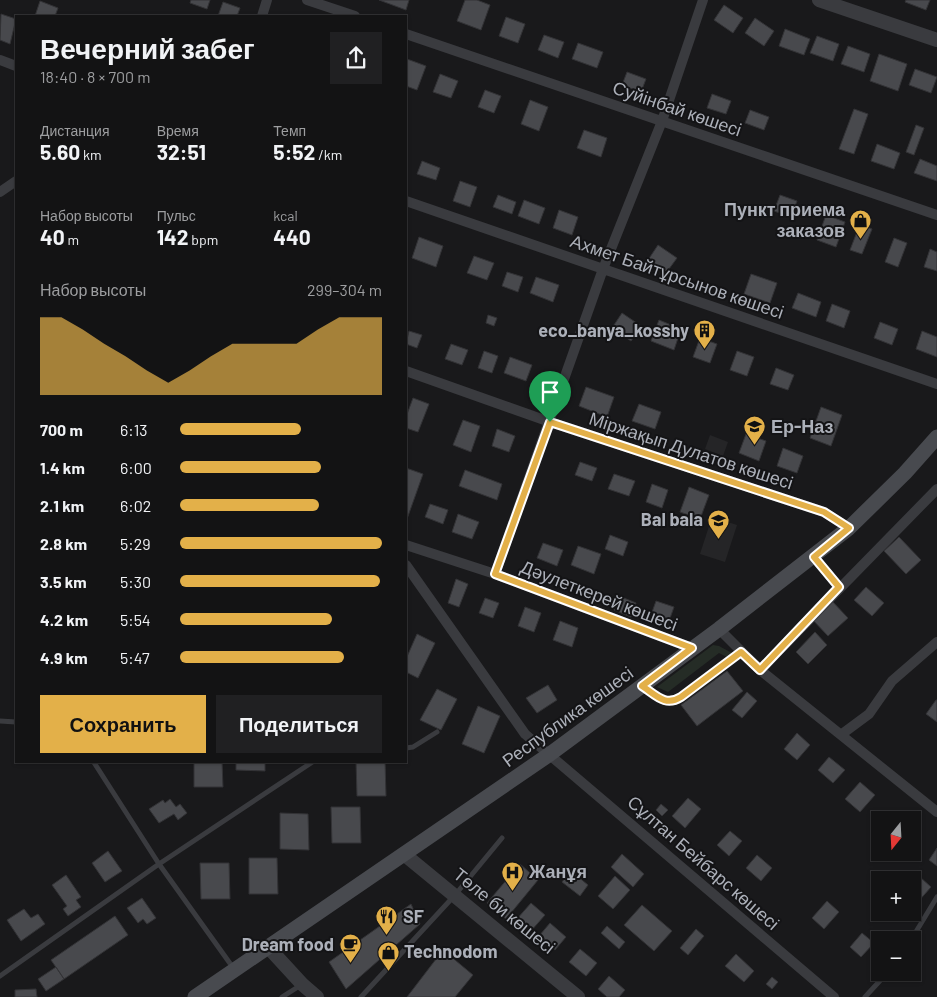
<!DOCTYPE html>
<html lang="ru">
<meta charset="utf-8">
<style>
:root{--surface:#131314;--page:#202022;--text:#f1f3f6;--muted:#9d9ea0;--line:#323234;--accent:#e3b049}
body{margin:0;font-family:Barlow,sans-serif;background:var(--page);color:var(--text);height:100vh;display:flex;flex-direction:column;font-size:19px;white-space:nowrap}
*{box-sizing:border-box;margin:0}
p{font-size:16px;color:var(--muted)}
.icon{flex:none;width:28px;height:28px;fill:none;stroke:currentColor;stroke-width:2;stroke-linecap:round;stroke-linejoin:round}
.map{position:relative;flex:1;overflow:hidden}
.panel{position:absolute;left:15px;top:15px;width:392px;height:748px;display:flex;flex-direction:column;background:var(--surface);border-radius:0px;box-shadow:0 1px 4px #0004,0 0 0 1px var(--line)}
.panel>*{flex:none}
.needle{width:32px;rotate:198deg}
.tools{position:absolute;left:871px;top:811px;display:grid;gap:10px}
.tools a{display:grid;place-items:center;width:50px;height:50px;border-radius:0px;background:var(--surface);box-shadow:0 1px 4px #0004,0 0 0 1px var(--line);font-size:25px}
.pin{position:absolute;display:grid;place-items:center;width:42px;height:42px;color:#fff;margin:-51px -21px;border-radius:50% 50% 50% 0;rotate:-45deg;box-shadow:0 0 5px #0007}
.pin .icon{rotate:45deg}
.round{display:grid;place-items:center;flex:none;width:52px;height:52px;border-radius:0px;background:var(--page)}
.summary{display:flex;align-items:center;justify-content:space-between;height:85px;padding:0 25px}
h1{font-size:28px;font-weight:700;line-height:38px}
.stats{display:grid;grid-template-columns:repeat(3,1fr);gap:8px;height:85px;padding:5px 25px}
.stats div{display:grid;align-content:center}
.stats b{font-size:21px;font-weight:700}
.stats small{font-size:14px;font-weight:400}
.stats p{font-size:14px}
.chart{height:140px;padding:10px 25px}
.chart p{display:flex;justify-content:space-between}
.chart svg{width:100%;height:90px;margin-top:5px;fill:var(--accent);opacity:.7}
.button{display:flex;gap:10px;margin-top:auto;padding:10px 25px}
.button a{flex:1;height:58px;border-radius:0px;background:var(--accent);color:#111;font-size:20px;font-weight:700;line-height:58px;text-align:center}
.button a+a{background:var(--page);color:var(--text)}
ul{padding:0 25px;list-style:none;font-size:16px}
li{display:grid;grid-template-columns:80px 60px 1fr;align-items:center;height:38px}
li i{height:12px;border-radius:6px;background:var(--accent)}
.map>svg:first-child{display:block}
</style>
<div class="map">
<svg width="937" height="997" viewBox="0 0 937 997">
<rect width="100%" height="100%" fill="#19191b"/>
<path fill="#252527" d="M710,435L728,442L723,456L705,449Z
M712,517L737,525L725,562L700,554Z"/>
<path fill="#252c26" d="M713,645L719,646L732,653L727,657L719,653L668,692L657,687Z"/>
<path fill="#48494d" stroke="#333336" d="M191,0H210L207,9L190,3Z
M379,0H409L406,10Z
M465,0H477L490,5L481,30L457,21Z
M906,0H930L926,10L905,2Z
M40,1L58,8L55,16H35Z
M223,2L240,8L237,16H218Z
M724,5L743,18L733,33L714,20Z
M1,14L16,19L10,44L0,40Z
M506,17L525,24L518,43L499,36Z
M755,18L774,31L764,46L745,33Z
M785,29L810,39L804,55L779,46Z
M544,35L564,42L558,58L538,50Z
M817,36L839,44L833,61L810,53Z
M578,43L603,52L597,68L572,59Z
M848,46L870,54L864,72L841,64Z
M879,54L907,64L898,91L870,81Z
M407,59L426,66L417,90L406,86Z
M915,69L937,77L931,93L909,85Z
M627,72L646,79L641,92L622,85Z
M440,74L458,81L451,98L433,92Z
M485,90L501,96L494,113L478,107Z
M712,94L731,101L726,114L707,108Z
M530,100L548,107L539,131L521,124Z
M854,109L868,114L854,154L839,149Z
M750,110L769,117L764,130L745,123Z
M916,125L924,128L914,155L906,152Z
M584,130L607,138L601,157L577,148Z
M877,144L900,153L894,169L871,161Z
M920,159L937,166V181L914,173Z
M422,161L440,168L436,180L417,174Z
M460,181L477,187L470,207L453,201Z
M498,195L516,202L512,214L493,207Z
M780,195L797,201L791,217L774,211Z
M524,200L545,208L539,224L518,216Z
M559,210L578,217L572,235L553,228Z
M826,215L845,222L836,247L817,240Z
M860,224L872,229L862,254L850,250Z
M419,237L443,246L436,267L412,258Z
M894,238L907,243L898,267L885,262Z
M658,245L677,258L666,273L648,260Z
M930,249L937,252V271L924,267Z
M474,256L494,263L487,280L467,273Z
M507,272L523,277L518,292L502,286Z
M751,274L777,283L770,303L744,294Z
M536,277L559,285L553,302L530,293Z
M798,293L821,302L816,317L792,308Z
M832,304L850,311L844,328L826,321Z
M622,313L641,326L631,341L612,328Z
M488,315L497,318L494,326L486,323Z
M659,320L681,329L674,350L651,341Z
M880,322L898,329L892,345L874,338Z
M409,331L422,335L417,348L406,344Z
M922,331L937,337V357L916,349Z
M700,338L717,344L710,363L693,357Z
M451,344L468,350L462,365L445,359Z
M484,351L498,356L492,373L478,368Z
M737,351L754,357L747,376L730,370Z
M510,357L532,365L526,381L504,373Z
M776,368L794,375L788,390L770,384Z
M586,387L614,397L607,417L579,406Z
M413,398L429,404L418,432L406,428V417Z
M639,404L661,412L655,429L632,421Z
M821,407L842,415L831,446L810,438Z
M463,420L480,426L471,452L453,445Z
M497,429L515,436L509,452L492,446Z
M746,434L766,441L759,461L739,453Z
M783,448L803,456L797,473L777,466Z
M580,462L597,468L592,481L575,475Z
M406,468L423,474L407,519L406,518Z
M465,470L502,484L497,500L459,486Z
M614,474L635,481L629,496L608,489Z
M652,484L668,490L662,508L646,502Z
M689,487L709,495L700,519L680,512Z
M430,504L448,510L443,524L425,517Z
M458,514L479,522L472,539L452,532Z
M610,535L628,542L623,556L605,549Z
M899,537L921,560L906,574L884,551Z
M543,543L563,550L557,566L537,558Z
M578,546L601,554L594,574L571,565Z
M456,579L468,584L459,607L448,603Z
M866,587L884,603L872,616L854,600Z
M619,596L636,603L631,617L614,610Z
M485,598L499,603L493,618L479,613Z
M831,600L848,618L828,636L811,618Z
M656,601L674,607L669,621L651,615Z
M525,607L541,613L534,632L518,626Z
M560,621L578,628L572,647L553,640Z
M815,632L827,645L808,664L796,652Z
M417,634L435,643L418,678L406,672V659Z
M727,671L743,691L697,726L681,705Z
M548,685L557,700L537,713L526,698Z
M437,689L457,699L441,730L420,720Z
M747,692L757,701L742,718L732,710Z
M936,700H937V722L926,714Z
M478,706L500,716L484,753L462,744Z
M797,733L810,745L797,760L784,749Z
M829,757L845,770L833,783L818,770Z
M194,761H222L223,787H194Z
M236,761H265V771L236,770Z
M356,761H385L386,796H357Z
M860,782L875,795L860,812L845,799Z
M688,798L701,809L685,828L672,816Z
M170,799L176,807L180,804L187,813L178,820L174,814L159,823L149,809L163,800L165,803Z
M661,804L668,810L662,816L656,810Z
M331,807H360L361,843H332Z
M280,813L308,814L309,850L280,849Z
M899,814L907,820H894Z
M730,831L742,841L729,856L717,845Z
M937,848V866L929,860Z
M108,851L122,871L105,882L92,863Z
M622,854L644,874L633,887L611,867Z
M757,855L772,868L761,881L746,868Z
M249,858H277L278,894H249Z
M200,863H229L230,899H201Z
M520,864L538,880L506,919L487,903Z
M571,871L588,885L580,896L562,882Z
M66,875L81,897L76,900L81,907L68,916L63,909L67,906L52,885Z
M615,876L630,890L613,909L598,896Z
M920,877L931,887L917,903L912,899V886Z
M142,898L156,918L147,924L143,919L138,923L127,908Z
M827,901L839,912L824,929L812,918Z
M531,903L545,915L530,932L516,920Z
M411,904L420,924L346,989L329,962Z
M642,905L672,931L654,951L624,925Z
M24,909L31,918L38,914L45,924L21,941L7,920Z
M115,916L128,935L64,979L51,960Z
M550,923L566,937L555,950L539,936Z
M607,926L625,942L619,949L601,933Z
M696,929L704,936L688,955L680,948Z
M862,933L874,943L861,957L850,947Z
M580,949L597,963L586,976L569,962Z
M443,950L473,975L455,997H407Z
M736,954L754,971L744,982L725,966Z
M56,967L64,979L46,991L38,979Z
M609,976L625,990L619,997H607L598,989Z
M772,977L778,982L772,989L766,984Z
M36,989L37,997H15V990Z"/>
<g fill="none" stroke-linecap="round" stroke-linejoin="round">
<path stroke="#3a3b3f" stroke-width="5" d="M644,688L665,702L674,701L741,652
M0,721L16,722
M406,748L413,747L437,732
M93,761L159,864L234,969
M911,940L937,897
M0,976L159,864L314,761
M282,997L301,985
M361,997L455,895L502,838
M865,997L888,972"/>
<path stroke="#3a3b3f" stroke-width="10" d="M307,0L355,16
M262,16L267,0
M406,34L937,215
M0,60L16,66
M0,192L16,181
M406,201L937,384
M406,371L550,422L824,512L849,528
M406,545L495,574L692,648
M814,557L839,587
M406,565L525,734L834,997
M495,574L603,269L662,121L703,0
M719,629L760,670L937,812
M760,670L937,489
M842,734L869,714L892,681L937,642"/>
<path stroke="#3a3b3f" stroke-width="14" d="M819,0L937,40
M405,855L578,997
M268,947L302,984L317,997"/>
<path stroke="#484a4f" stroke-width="15" d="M195,997L550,754L719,629L849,528L905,473L937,437"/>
</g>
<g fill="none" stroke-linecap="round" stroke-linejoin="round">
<defs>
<path id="route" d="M550,422L824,512L849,528L814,557L839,587L760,670L741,652L681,697C665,707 656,695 642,686L692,648L495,574Z"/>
</defs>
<use href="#route" stroke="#fff" stroke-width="10"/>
<use href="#route" stroke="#e3b049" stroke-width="6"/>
</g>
<defs>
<symbol id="shop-pin" viewBox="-11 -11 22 30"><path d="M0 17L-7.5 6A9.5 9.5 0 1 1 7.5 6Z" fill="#e3b049" stroke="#141416"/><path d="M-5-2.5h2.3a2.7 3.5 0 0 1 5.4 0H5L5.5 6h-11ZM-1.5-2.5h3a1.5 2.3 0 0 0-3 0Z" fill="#111"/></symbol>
<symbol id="building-pin" viewBox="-11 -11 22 30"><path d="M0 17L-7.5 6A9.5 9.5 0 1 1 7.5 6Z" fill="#e3b049" stroke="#141416"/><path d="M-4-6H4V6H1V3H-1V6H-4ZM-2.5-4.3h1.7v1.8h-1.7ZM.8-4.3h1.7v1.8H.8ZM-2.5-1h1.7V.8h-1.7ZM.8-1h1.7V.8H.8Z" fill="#111"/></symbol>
<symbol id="school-pin" viewBox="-11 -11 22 30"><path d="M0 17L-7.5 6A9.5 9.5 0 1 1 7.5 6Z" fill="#e3b049" stroke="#141416"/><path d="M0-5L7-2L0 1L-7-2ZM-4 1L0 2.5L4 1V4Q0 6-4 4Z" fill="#111"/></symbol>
<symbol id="hospital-pin" viewBox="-11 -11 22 30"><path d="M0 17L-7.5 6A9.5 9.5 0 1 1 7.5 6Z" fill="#e3b049" stroke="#141416"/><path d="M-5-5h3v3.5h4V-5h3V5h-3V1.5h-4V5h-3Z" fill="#111"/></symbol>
<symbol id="restaurant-pin" viewBox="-11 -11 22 30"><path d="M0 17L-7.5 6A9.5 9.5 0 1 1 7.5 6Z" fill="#e3b049" stroke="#141416"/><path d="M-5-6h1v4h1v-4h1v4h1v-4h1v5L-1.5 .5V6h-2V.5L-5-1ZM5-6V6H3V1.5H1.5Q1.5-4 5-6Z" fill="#111"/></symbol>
<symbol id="cafe-pin" viewBox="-11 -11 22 30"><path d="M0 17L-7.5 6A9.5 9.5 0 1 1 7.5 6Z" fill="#e3b049" stroke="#141416"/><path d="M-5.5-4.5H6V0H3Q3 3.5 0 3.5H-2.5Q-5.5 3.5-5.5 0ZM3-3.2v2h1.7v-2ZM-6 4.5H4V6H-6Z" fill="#111"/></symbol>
</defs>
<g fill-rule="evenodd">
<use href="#shop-pin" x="848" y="208" width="25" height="34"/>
<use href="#building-pin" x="692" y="318" width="25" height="34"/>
<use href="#school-pin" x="742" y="414" width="25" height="34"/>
<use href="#school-pin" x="706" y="508" width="25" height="34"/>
<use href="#hospital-pin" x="500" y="860" width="25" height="34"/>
<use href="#restaurant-pin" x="374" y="904" width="25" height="34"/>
<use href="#cafe-pin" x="338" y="932" width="25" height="34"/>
<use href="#shop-pin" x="376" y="940" width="25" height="34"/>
</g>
<g text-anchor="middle" stroke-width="4" stroke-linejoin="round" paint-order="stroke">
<g font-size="18" fill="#acb0b9" stroke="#141416">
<text transform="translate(677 109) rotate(19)" y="6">Суйінбай көшесі</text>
<text transform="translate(677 277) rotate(19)" y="6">Ахмет Байтұрсынов көшесі</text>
<text transform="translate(691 451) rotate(18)" y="6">Міржақып Дулатов көшесі</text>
<text transform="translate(599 596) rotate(21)" y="6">Дәулеткерей көшесі</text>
<text transform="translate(568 717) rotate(-36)" y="6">Республика көшесі</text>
<text transform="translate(703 863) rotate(41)" y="6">Сұлтан Бейбарс көшесі</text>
<text transform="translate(504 911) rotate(39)" y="6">Төле би көшесі</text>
</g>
<g font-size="18" font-weight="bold" fill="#acb0b9" stroke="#141416" text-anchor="end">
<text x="845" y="216">Пункт приема<tspan x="845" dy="21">заказов</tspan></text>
<text x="689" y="337">eco_banya_kosshy</text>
<text x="771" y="433" text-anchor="start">Ер-Наз</text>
<text x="703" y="526">Bal bala</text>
<text x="529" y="878" text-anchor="start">Жанұя</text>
<text x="403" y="923" text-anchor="start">SF</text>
<text x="334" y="951">Dream food</text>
<text x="404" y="958" text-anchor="start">Technodom</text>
</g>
</g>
</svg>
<div class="tools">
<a><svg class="needle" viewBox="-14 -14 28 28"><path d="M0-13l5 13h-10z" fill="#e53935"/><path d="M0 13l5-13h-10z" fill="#9d9ea0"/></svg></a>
<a>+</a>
<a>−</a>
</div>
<div class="pin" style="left:550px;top:422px;background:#1e9e55"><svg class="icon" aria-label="arrive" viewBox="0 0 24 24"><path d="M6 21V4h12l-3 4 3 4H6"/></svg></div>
<section class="panel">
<div class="summary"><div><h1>Вечерний забег</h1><p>18:40 · 8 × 700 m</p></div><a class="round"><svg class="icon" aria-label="share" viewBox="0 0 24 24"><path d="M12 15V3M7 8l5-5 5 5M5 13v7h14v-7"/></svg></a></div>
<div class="stats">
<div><p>Дистанция</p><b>5.60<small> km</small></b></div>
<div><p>Время</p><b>32:51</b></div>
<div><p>Темп</p><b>5:52<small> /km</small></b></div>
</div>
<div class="stats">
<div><p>Набор высоты</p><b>40<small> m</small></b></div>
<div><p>Пульс</p><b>142<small> bpm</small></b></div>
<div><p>kcal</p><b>440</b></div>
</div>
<div class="chart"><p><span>Набор высоты</span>299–304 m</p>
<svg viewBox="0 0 160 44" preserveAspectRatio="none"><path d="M0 44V6L10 6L20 12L30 19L40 25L50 32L60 38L70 32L80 25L90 19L100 19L110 19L120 19L130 12L140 6L150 6L160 6V44z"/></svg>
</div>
<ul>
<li><b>700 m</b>6:13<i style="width:60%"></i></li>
<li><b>1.4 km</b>6:00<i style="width:70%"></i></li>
<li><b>2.1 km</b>6:02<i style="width:69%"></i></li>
<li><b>2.8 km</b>5:29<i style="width:100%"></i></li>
<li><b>3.5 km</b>5:30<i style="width:99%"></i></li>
<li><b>4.2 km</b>5:54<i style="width:75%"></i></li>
<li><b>4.9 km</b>5:47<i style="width:81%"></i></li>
</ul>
<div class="button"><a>Сохранить</a><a>Поделиться</a></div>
</section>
</div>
